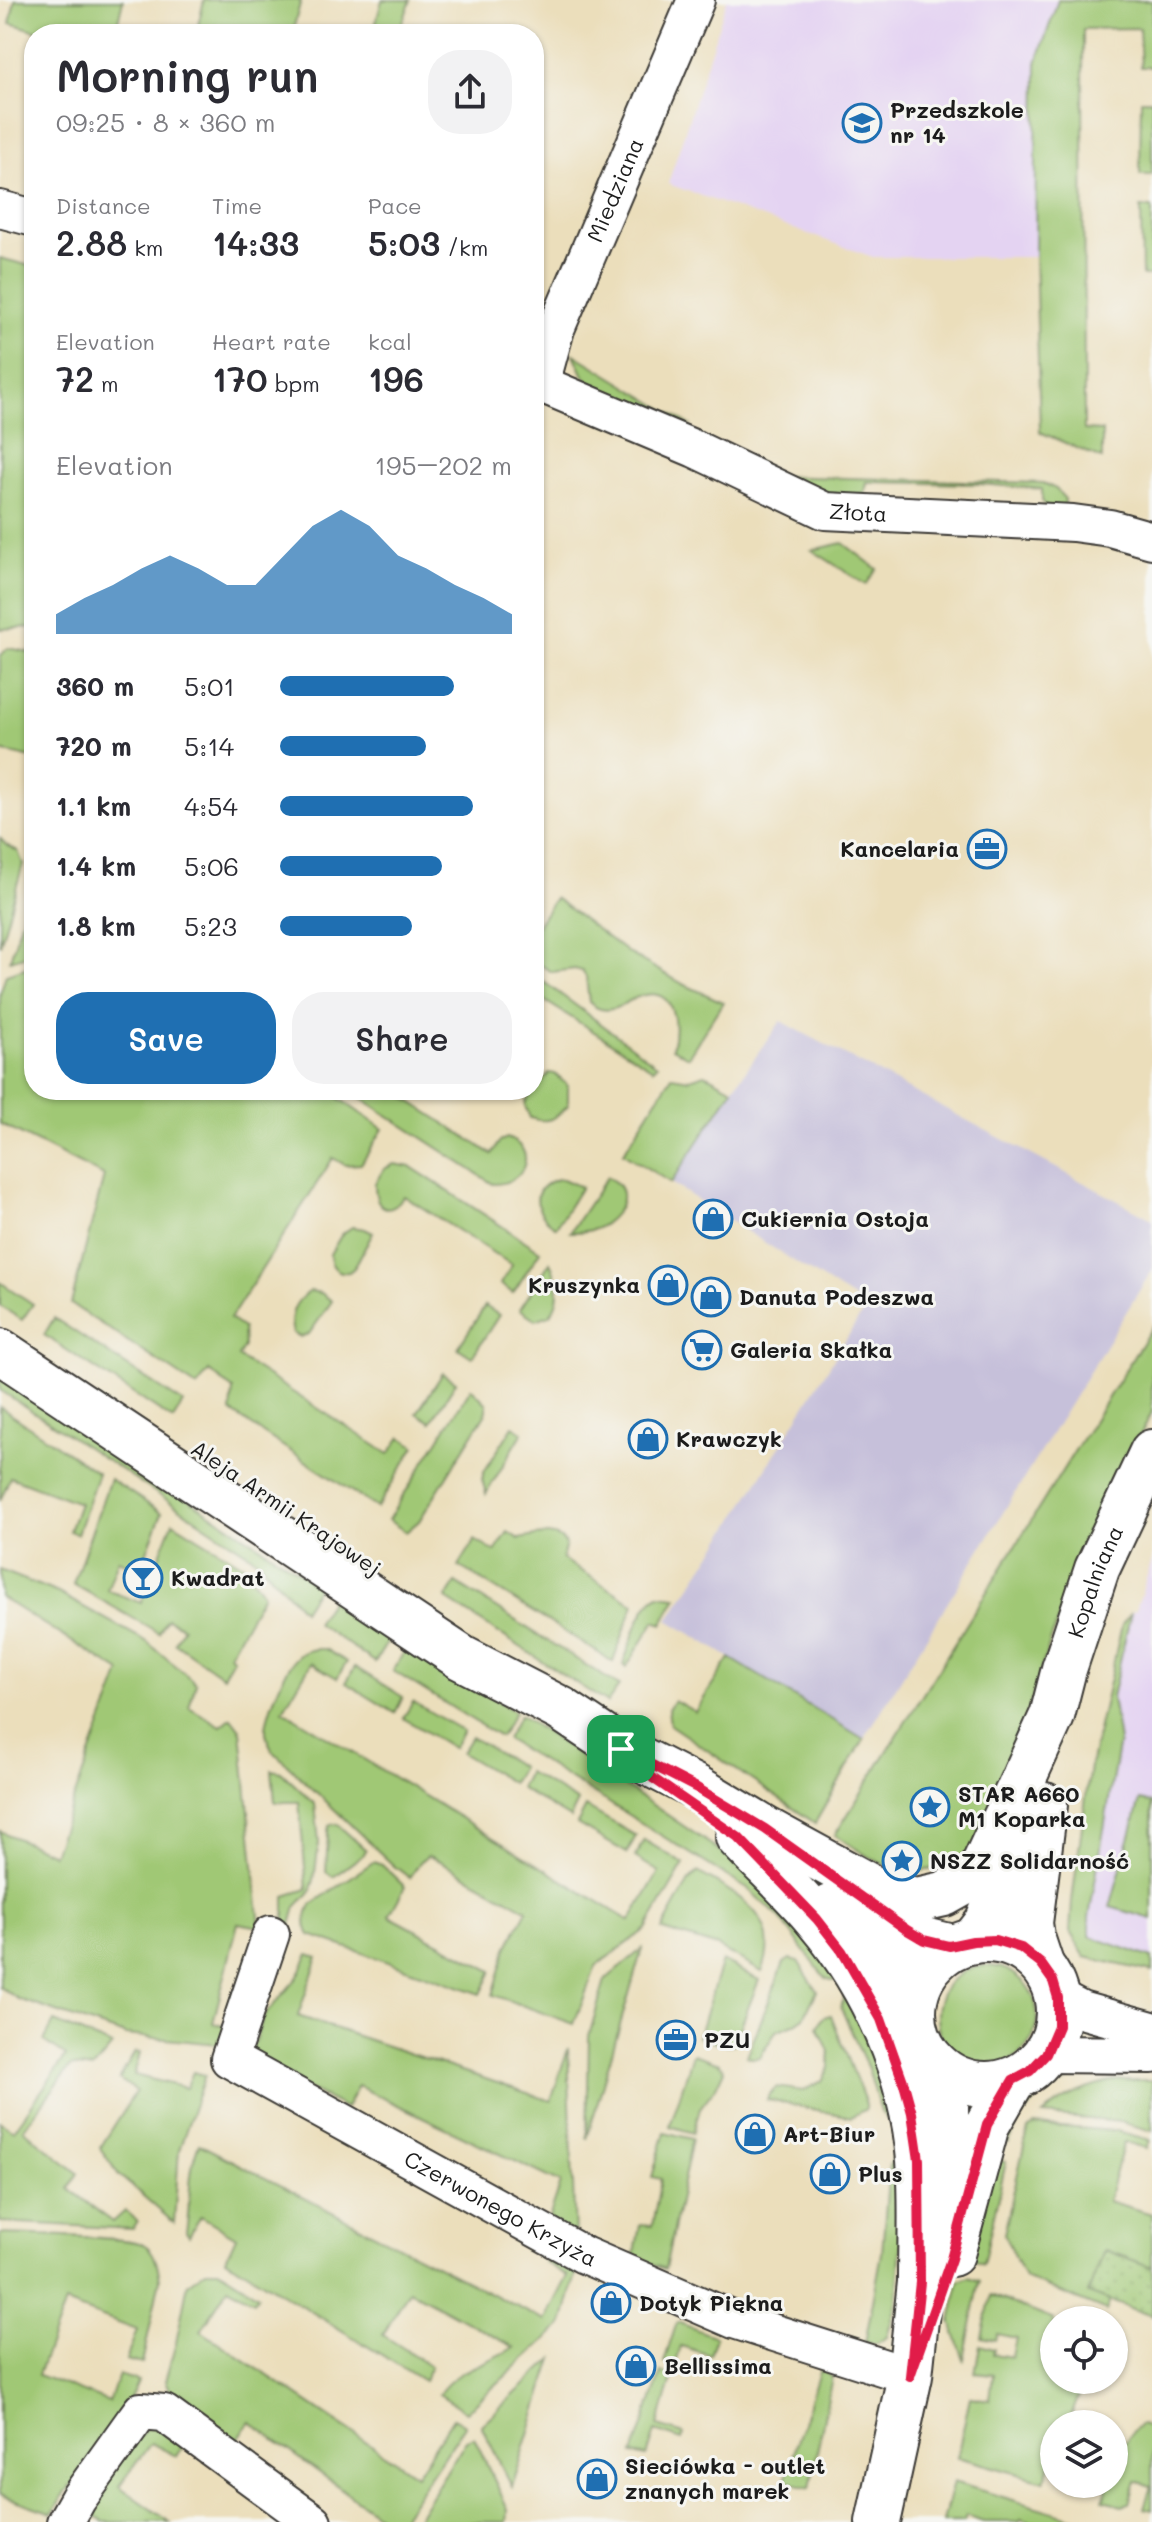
<!DOCTYPE html>
<meta charset="utf-8">
<style>
:root{--surface:#fff;--page:#f2f2f3;--text:#2b2b33;--muted:#7c7c81;--accent:#1f6fb2}
body{margin:0;font-family:Mali,sans-serif;background:var(--page);color:var(--text);height:100vh;display:flex;flex-direction:column;font-size:30px;white-space:nowrap}
*{box-sizing:border-box;margin:0}
p{font-size:26px;color:var(--muted)}
.icon{flex:none;width:44px;height:44px;fill:none;stroke:currentColor;stroke-width:2;stroke-linecap:round;stroke-linejoin:round}
.map{position:relative;flex:1;overflow:hidden}
.drawer{position:absolute;left:24px;top:24px;width:520px;height:1076px;display:flex;flex-direction:column;background:var(--surface);border-radius:32px;box-shadow:0 2px 6px #0004}
.drawer>*{flex:none}
.tools{position:absolute;left:1040px;top:2306px;display:grid;gap:16px}
.tools a{display:grid;place-items:center;width:88px;height:88px;border-radius:50%;background:var(--surface);box-shadow:0 2px 6px #0004;font-size:40px}
.pin{position:absolute;display:grid;place-items:center;width:68px;height:68px;color:#fff;margin:-34px;border-radius:16px;box-shadow:0 4px 12px #0006}
.round{display:grid;place-items:center;flex:none;width:84px;height:84px;border-radius:32px;background:var(--page)}
.overview{display:flex;align-items:center;justify-content:space-between;height:136px;padding:0 32px}
h1{font-size:44px;font-weight:600;line-height:60px}
.figures{display:grid;grid-template-columns:repeat(3,1fr);gap:12px;height:136px;padding:8px 32px}
.figures div{display:grid;align-content:center}
.figures b{font-size:34px;font-weight:600}
.figures small{font-size:22px;font-weight:400}
.figures p{font-size:22px}
.chart{height:224px;padding:16px 32px}
.chart p{display:flex;justify-content:space-between}
.chart svg{width:100%;height:144px;margin-top:8px;fill:var(--accent);opacity:.7}
.cta{display:flex;gap:16px;margin-top:auto;padding:16px 32px}
.cta a{flex:1;height:92px;border-radius:32px;background:var(--accent);color:#fff;font-size:32px;font-weight:600;line-height:92px;text-align:center}
.cta a+a{background:var(--page);color:var(--text)}
ul{padding:0 32px;list-style:none;font-size:26px}
li{display:grid;grid-template-columns:128px 96px 1fr;align-items:center;height:60px}
li i{height:20px;border-radius:10px;background:var(--accent)}
.map>svg:first-child{display:block}
</style>
<div class="map">
<svg width="1152" height="2522" viewBox="0 0 1152 2522">
<defs>
<pattern id="park-dots" width="8" height="8" patternUnits="userSpaceOnUse" patternTransform="scale(2)"><rect width="8" height="8" fill="#a0c874"/><path d="M2 2h.1M6 6h.1" fill="none" stroke="#89ab64" stroke-width="1.8" stroke-linecap="round"/></pattern>
</defs>
<rect width="100%" height="100%" fill="#f6f6f2"/>
<filter id="ink" filterUnits="userSpaceOnUse"><feTurbulence type="fractalNoise" baseFrequency=".0125" numOctaves="2"/><feDisplacementMap in="SourceGraphic" scale="16" xChannelSelector="R" yChannelSelector="G"/><feConvolveMatrix kernelMatrix="1 2 1 2 8 2 1 2 1" color-interpolation-filters="sRGB"/></filter>
<filter id="wash" filterUnits="userSpaceOnUse"><feTurbulence type="fractalNoise" baseFrequency=".006" numOctaves="4" result="noise"/><feDisplacementMap in="SourceGraphic" scale="32" xChannelSelector="R" yChannelSelector="G"/><feGaussianBlur stdDeviation="1.8" result="paint"/><feColorMatrix in="noise" values="0 0 0 0 0 0 0 0 0 0 0 0 0 0 0 0 0 1.4 0 .05"/><feComposite in="paint" operator="in"/></filter>
<g filter="url(#wash)">
<rect width="100%" height="100%" fill="#ebdebb"/>
<path fill="#e4d3f2" d="M727,0H1058L1037,63L1035,257H873L668,184Z
M1152,1560V1958L1089,1936V1917L1119,1741L1112,1697L1131,1612L1136,1610Z"/>
<path fill="#c6c0da" d="M781,1021L1152,1219V1270L864,1739L668,1620L733,1522L866,1307L671,1183L713,1117Z"/>
<path fill="#a0c874" stroke="#5e7248" stroke-width="2" d="M15,0H123L115,34H48L10,23Z
M204,0H301L292,34H196Z
M382,0H411L398,34H373Z
M1058,0L1152,1V67H1141L1139,28L1083,29L1084,430L1102,431V459L1040,432L1035,253L1037,62Z
M1141,100H1152V175H1140Z
M1141,208H1152V276H1142Z
M0,258L34,267V627L0,629Z
M574,354L690,425L687,426L595,389L584,376Z
M771,476L1043,483L1056,489L1065,499L1064,512L1047,509L1042,501V489L979,484L867,482L865,494C838,503 797,486 771,476Z
M843,543L877,569L866,585L812,550Z
M8,648L34,653V760L32,758L0,751V656Z
M0,838L6,845L18,851L23,864L0,945Z
M34,877V953L10,960Z
M555,898L627,952L683,984L723,1002L688,1057L672,1048C678,1024 675,986 641,996C630,999 622,1007 612,1009C603,1011 595,1008 589,1002L586,977L582,971L575,969L552,972L534,961V930Z
M34,965V1090H327L383,1129L361,1164L345,1165L333,1158L230,1319L243,1328L244,1346L238,1357L389,1454L401,1437L415,1446L377,1508L231,1412L233,1389L209,1371L197,1387L71,1304L104,1176L0,1124V994L6,974Z
M534,975L548,985L657,1065L653,1069L534,994Z
M549,1073L555,1074L568,1086V1105C556,1119 548,1124 530,1118L525,1106L526,1101Z
M705,1074L733,1089L671,1183L623,1153L672,1076L690,1079Z
M349,1090H393L492,1154L500,1141L507,1138C539,1149 525,1185 493,1184Z
M394,1164L411,1167L540,1251L513,1293L500,1284L512,1265L404,1196C388,1217 375,1208 375,1183L384,1169Z
M607,1177C608,1177 617,1183 618,1185C632,1202 607,1227 591,1230C584,1232 577,1232 570,1232Z
M557,1179H563L581,1187L556,1227C535,1213 527,1189 557,1179Z
M352,1227L365,1229L373,1233L354,1268L349,1272C337,1274 330,1266 330,1254L342,1234Z
M550,1262C558,1280 563,1298 550,1315L536,1320L520,1309Z
M0,1282L33,1304L22,1320L0,1306Z
M310,1291L321,1293L332,1301L309,1334L300,1337L293,1333C288,1316 294,1301 310,1291Z
M485,1306L499,1315L472,1357L458,1348Z
M54,1318L183,1403L173,1420L44,1335Z
M1152,1327V1412L1113,1489L1066,1596L1046,1654L994,1820L961,1874L952,1861C904,1886 875,1861 835,1835Z
M443,1373L456,1382L431,1422L417,1413Z
M0,1375L319,1585L303,1610L255,1558L0,1390Z
M471,1388L487,1404V1411L419,1521L406,1532L388,1520Z
M0,1407L98,1473L77,1534L69,1531L79,1503L10,1477L0,1501Z
M513,1426L523,1432L486,1494L482,1479L484,1472Z
M110,1479L162,1513L140,1569L118,1560L107,1590L141,1603L173,1522L243,1565L263,1594L229,1654L233,1658L223,1676L175,1643L183,1627L167,1619L159,1633L73,1584Z
M508,1532L519,1539C535,1537 555,1529 566,1544L562,1559L634,1604L613,1662L459,1566L475,1540L495,1552Z
M0,1570L58,1593L146,1641L196,1683L189,1707L221,1726L231,1718L241,1731L260,1927L238,1923L213,2023L232,2029L217,2044L125,2035L18,1999L0,1987V1831L53,1854L121,1672L0,1597Z
M456,1583L619,1686L607,1703L446,1599Z
M334,1595L393,1633L375,1662L316,1623Z
M659,1595L677,1597L662,1624L655,1621L626,1668L623,1665C630,1646 640,1603 659,1595Z
M1131,1612L1112,1697L1119,1741L1089,1917V1936L1152,1958V1972L1085,1957L1070,1932L1072,1901L1090,1766L1122,1625Z
M409,1643L515,1712L500,1737L393,1671Z
M316,1649H325L347,1662L337,1678L311,1663L283,1710L630,1921L659,1872L635,1857L644,1840L684,1864L646,1929L596,1966L574,2024L493,1995L507,1948L527,1910L440,1861L428,1856L420,1862L410,1878L394,1866L273,1751C270,1745 267,1740 266,1733C265,1715 285,1667 298,1656C303,1651 310,1650 316,1649Z
M730,1658L864,1739L815,1823L670,1725L668,1709L674,1700L695,1712Z
M355,1667L403,1697L395,1713L346,1683Z
M413,1702L463,1731L453,1748L403,1718Z
M520,1715L766,1882L838,1979L834,1981L825,1978L779,1917L749,1890L506,1739Z
M471,1737L521,1767L512,1783L461,1753Z
M272,1770L281,1772L315,1804L319,1842L314,1880L310,1892L296,1907L289,1932L285,1930V1896L307,1889L299,1802H275Z
M528,1772L578,1802L570,1818L520,1788Z
M1140,1800L1152,1803V1919L1110,1907Z
M586,1807L636,1836L627,1853L577,1824Z
M333,1824L338,1825L366,1850L364,1854L333,1877L326,1872L328,1831L329,1826Z
M373,1862L382,1865L405,1887L389,1916L492,1971L481,1994L310,1935C304,1924 305,1914 312,1904Z
M698,1872C738,1896 784,1916 762,1972L718,1947L662,1930L689,1881Z
M642,1949L587,2139L589,2036L605,1980Z
M309,1954L318,1957L298,2016L551,2101L568,2048L575,2237L548,2221L561,2183L358,2086L346,2108L248,2059L264,2016L297,1978Z
M790,1959L798,1961L817,1991L804,2017L794,2024L776,2031L760,2057L754,2058L747,2056L784,1963Z
M722,1961L759,1980L734,2044L727,2045L698,2037Z
M937 2016a50 50 0 1 1 100 0a50 50 0 1 1-100 0Z
M845,1993L865,2017L898,2131L881,2112L868,2069L841,2008Z
M831,2015L866,2104V2109L851,2117L767,2100L769,2094L777,2087L803,2091L822,2081L829,2068V2051L818,2027L823,2017Z
M54,2022L112,2046L93,2069L71,2066L23,2129L78,2173L69,2189L113,2222L125,2211L138,2222L133,2229L0,2222V2122L14,2130L66,2056L44,2041Z
M135,2052L140,2053L134,2075L186,2088L193,2072L205,2075L179,2150L174,2223L119,2175L100,2148L136,2091L119,2079Z
M693,2054L720,2063L724,2070L716,2087L700,2108L693,2133L670,2126Z
M1086,2063L1085,2073C1047,2090 1023,2103 1009,2143L994,2139L1024,2088L1056,2071Z
M1120,2080H1152V2131L1121,2122L1043,2115C1065,2096 1091,2085 1120,2080Z
M1034,2125L1117,2131L1150,2140L1147,2148L1124,2142L1108,2201L1152,2214V2267L1104,2250L1089,2293L1110,2301L1106,2311L1024,2278L1004,2234L1024,2146L1029,2129Z
M665,2132L692,2139L665,2269L634,2259L640,2225L652,2226L661,2179L652,2177Z
M199,2144L545,2321L568,2276L544,2262L549,2252L578,2267L563,2324L466,2412L439,2394C457,2367 489,2364 514,2347L409,2290L383,2335L431,2366L424,2381L226,2259L236,2237L201,2216L189,2236L186,2232C191,2204 187,2170 199,2144Z
M907,2148L897,2302L887,2337L877,2343H865L882,2253L889,2165L894,2157Z
M988,2158L1006,2162L983,2264L971,2257Z
M0,2234C25,2235 129,2236 145,2245C156,2252 158,2269 160,2279L142,2364L126,2360L137,2330L65,2303L38,2375L109,2402L119,2375L138,2381L129,2400L52,2513L0,2495Z
M206,2270H218L258,2295L254,2301L228,2287L201,2331L416,2475L453,2418L465,2425L399,2522H387L250,2422L234,2444L175,2402L165,2381L176,2343L188,2283Z
M969,2277L980,2281L964,2359L951,2322L959,2281Z
M991,2295L1054,2320V2380H1085L1068,2424H1054V2457L1044,2481L957,2457L970,2397L990,2400L993,2375L975,2373L980,2345L994,2349L993,2354L1012,2357L1016,2338L997,2334L995,2340L982,2337Z
M677,2322L716,2337L710,2355L681,2346L674,2365L664,2362Z
M553,2359L512,2487L481,2425Z
M820,2369L832,2377L810,2488L785,2480Z
M661,2373L673,2376L658,2426L684,2434L682,2440L655,2431L647,2457L633,2454Z
M150,2423L185,2443L176,2456L151,2443L119,2486L170,2522H105L80,2509Z
M1141,2424L1152,2428V2510L1144,2508L1151,2486L1136,2481L1129,2503L1122,2505L1103,2500L1109,2484H1114C1114,2465 1125,2433 1141,2424Z
M474,2437L508,2509L507,2522H415L466,2440Z
M953,2482L1083,2521L1031,2522L1021,2519L1019,2522H983L966,2516L964,2522H943Z"/>
<path fill="url(#park-dots)" stroke="#5e7248" stroke-width="2" d="M1105,2250L1152,2267V2316L1088,2293Z"/>
</g>
<g filter="url(#ink)">
<g fill="none" stroke-linecap="round" stroke-linejoin="round">
<defs>
<g id="street">
<path d="M0,209L34,218"/>
<path id="s1" d="M534,381L695,449L825,511L1073,523L1110,528L1152,540"/>
<path id="s2" d="M541,384L556,329L696,0"/>
<path id="s3" d="M271,1934L229,2059L584,2255L734,2320L910,2376"/>
<path d="M1058,1998L1081,2010L1152,2030"/>
<path d="M1046,2054L1152,2055"/>
<path d="M65,2522L78,2499L133,2422L141,2411L164,2413L313,2522"/>
</g>
<g id="secondary">
<path d="M0,1351L462,1658L561,1709L621,1749L697,1788L765,1829L884,1894L917,1900L944,1894L971,1879L982,1868L1026,1773"/>
<path d="M738,1837C764,1865 794,1891 818,1921C873,1986 912,2074 919,2160C922,2200 920,2242 920,2282"/>
<path d="M858,1895L907,1930L924,1940L949,1946"/>
<path d="M830,1907L885,1957L914,2001"/>
<circle cx="986" cy="2012" r="72"/>
<path id="s4" d="M973,1941L987,1923L996,1902L1026,1773L1052,1716L1064,1669L1097,1569L1152,1452"/>
<path d="M1041,1964L1032,1937L1030,1923L1045,1805"/>
<path d="M952,2254L987,2125L1013,2080"/>
<path d="M878,2522L910,2376L920,2282L946,2138V2106L942,2084L932,2061"/>
</g>
</defs>
<use href="#street" stroke="#3b3934" stroke-width="40"/>
<use href="#secondary" stroke="#3b3934" stroke-width="48"/>
<use href="#street" stroke="#fff" stroke-width="36"/>
<use href="#secondary" stroke="#fff" stroke-width="44"/>
</g>
</g>
<g fill="none" stroke-linecap="round" stroke-linejoin="round" filter="url(#ink)">
<defs>
<path id="route" d="M621,1749L697,1788L765,1829L907,1930L924,1940L949,1946L973,1941L995,1940L1021,1948L1041,1964L1053,1981L1058,1998V2026L1046,2054L1030,2071L1013,2080L987,2125L951,2259L910,2376L920,2282L919,2160L912,2113L904,2084L881,2019L842,1951L817,1919L738,1837L654,1779Z"/>
</defs>
<use href="#route" stroke="#fff" stroke-width="16"/>
<use href="#route" stroke="#e11d48" stroke-width="10"/>
</g>
<defs>
<symbol id="school-ring" viewBox="-11 -11 22 22"><circle r="9.5" fill="#f6f6f2" stroke="#1f6fb2" stroke-width="1.5"/><path d="M0-5L7-2L0 1L-7-2ZM-4 1L0 2.5L4 1V4Q0 6-4 4Z" fill="#1f6fb2"/></symbol>
<symbol id="office-ring" viewBox="-11 -11 22 22"><circle r="9.5" fill="#f6f6f2" stroke="#1f6fb2" stroke-width="1.5"/><path d="M-6-3h4V-5.5h4V-3h4V5H-6ZM-1-4.5V-3h2v-1.5ZM-6 0V1H6V0Z" fill="#1f6fb2"/></symbol>
<symbol id="shop-ring" viewBox="-11 -11 22 22"><circle r="9.5" fill="#f6f6f2" stroke="#1f6fb2" stroke-width="1.5"/><path d="M-5-2.5h2.3a2.7 3.5 0 0 1 5.4 0H5L5.5 6h-11ZM-1.5-2.5h3a1.5 2.3 0 0 0-3 0Z" fill="#1f6fb2"/></symbol>
<symbol id="supermarket-ring" viewBox="-11 -11 22 22"><circle r="9.5" fill="#f6f6f2" stroke="#1f6fb2" stroke-width="1.5"/><path d="M-6-5.5h2.5l.6 2H6L4.5 2H-2.5L-4.4-4H-6ZM-1.5 3.2a1.3 1.3 0 1 0 .1 0ZM3 3.2a1.3 1.3 0 1 0 .1 0Z" fill="#1f6fb2"/></symbol>
<symbol id="bar-ring" viewBox="-11 -11 22 22"><circle r="9.5" fill="#f6f6f2" stroke="#1f6fb2" stroke-width="1.5"/><path d="M-6-5H6L.8 .8V4.5H3.5V6h-7V4.5H-.8V.8Z" fill="#1f6fb2"/></symbol>
<symbol id="sight-ring" viewBox="-11 -11 22 22"><circle r="9.5" fill="#f6f6f2" stroke="#1f6fb2" stroke-width="1.5"/><path d="M0-6L1.8-2.2L6-1.7L2.9 1.2L3.7 5.4L0 3.3L-3.7 5.4L-2.9 1.2L-6-1.7L-1.8-2.2Z" fill="#1f6fb2"/></symbol>
</defs>
<g fill-rule="evenodd">
<use href="#school-ring" x="840" y="101" width="44" height="44"/>
<use href="#office-ring" x="965" y="827" width="44" height="44"/>
<use href="#shop-ring" x="691" y="1197" width="44" height="44"/>
<use href="#shop-ring" x="646" y="1263" width="44" height="44"/>
<use href="#shop-ring" x="689" y="1275" width="44" height="44"/>
<use href="#supermarket-ring" x="680" y="1328" width="44" height="44"/>
<use href="#shop-ring" x="626" y="1417" width="44" height="44"/>
<use href="#bar-ring" x="121" y="1556" width="44" height="44"/>
<use href="#sight-ring" x="908" y="1785" width="44" height="44"/>
<use href="#sight-ring" x="880" y="1839" width="44" height="44"/>
<use href="#office-ring" x="654" y="2018" width="44" height="44"/>
<use href="#shop-ring" x="733" y="2112" width="44" height="44"/>
<use href="#shop-ring" x="808" y="2152" width="44" height="44"/>
<use href="#shop-ring" x="589" y="2281" width="44" height="44"/>
<use href="#shop-ring" x="614" y="2344" width="44" height="44"/>
<use href="#shop-ring" x="575" y="2457" width="44" height="44"/>
</g>
<g text-anchor="middle" stroke-width="6" stroke-linejoin="round" paint-order="stroke">
<g font-size="22" font-weight="bold" fill="#1c1c1c" stroke="#f6f6f2" text-anchor="start">
<text x="890" y="118">Przedszkole<tspan x="890" dy="25">nr 14</tspan></text>
<text x="959" y="857" text-anchor="end">Kancelaria</text>
<text x="741" y="1227">Cukiernia Ostoja</text>
<text x="640" y="1293" text-anchor="end">Kruszynka</text>
<text x="739" y="1305">Danuta Podeszwa</text>
<text x="730" y="1358">Galeria Skałka</text>
<text x="676" y="1447">Krawczyk</text>
<text x="171" y="1586">Kwadrat</text>
<text x="958" y="1802">STAR A660<tspan x="958" dy="25">M1 Koparka</tspan></text>
<text x="930" y="1869">NSZZ Solidarność</text>
<text x="704" y="2048">PZU</text>
<text x="783" y="2142">Art-Biur</text>
<text x="858" y="2182">Plus</text>
<text x="639" y="2311">Dotyk Piękna</text>
<text x="664" y="2374">Bellissima</text>
<text x="625" y="2474">Sieciówka - outlet<tspan x="625" dy="25">znanych marek</tspan></text>
</g>
<g font-size="22" fill="#1c1c1c" stroke="#f6f6f2">
<text dy="8" stroke="none"><textPath href="#s2" startOffset="208">Miedziana</textPath></text>
<text dy="8" stroke="none"><textPath href="#s1" startOffset="352">Złota</textPath></text>
<text transform="translate(286 1508) rotate(34)" y="8">Aleja Armii Krajowej</text>
<text dy="8" stroke="none"><textPath href="#s4" startOffset="382">Kopalniana</textPath></text>
<text dy="8" stroke="none"><textPath href="#s3" startOffset="442">Czerwonego Krzyża</textPath></text>
</g>
</g>
</svg>
<div class="tools">
<a><svg class="icon" aria-label="locate" viewBox="0 0 24 24"><circle cx="12" cy="12" r="6"/><path d="M12 2v4M12 18v4M2 12h4M18 12h4"/></svg></a>
<a><svg class="icon" aria-label="layers" viewBox="0 0 24 24"><path d="M12 4l9 5-9 5-9-5zM3 14l9 5 9-5"/></svg></a>
</div>
<div class="pin" style="left:621px;top:1749px;background:#1e9e55"><svg class="icon" aria-label="arrive" viewBox="0 0 24 24"><path d="M6 21V4h12l-3 4 3 4H6"/></svg></div>
<section class="drawer">
<div class="overview"><div><h1>Morning run</h1><p>09:25 · 8 × 360 m</p></div><a class="round"><svg class="icon" aria-label="share" viewBox="0 0 24 24"><path d="M12 15V3M7 8l5-5 5 5M5 13v7h14v-7"/></svg></a></div>
<div class="figures">
<div><p>Distance</p><b>2.88<small> km</small></b></div>
<div><p>Time</p><b>14:33</b></div>
<div><p>Pace</p><b>5:03<small> /km</small></b></div>
</div>
<div class="figures">
<div><p>Elevation</p><b>72<small> m</small></b></div>
<div><p>Heart rate</p><b>170<small> bpm</small></b></div>
<div><p>kcal</p><b>196</b></div>
</div>
<div class="chart"><p><span>Elevation</span>195–202 m</p>
<svg viewBox="0 0 160 44" preserveAspectRatio="none"><path d="M0 44V38L10 33L20 29L30 24L40 20L50 24L60 29L70 29L80 20L90 11L100 6L110 11L120 20L130 24L140 29L150 33L160 38V44z"/></svg>
</div>
<ul>
<li><b>360 m</b>5:01<i style="width:75%"></i></li>
<li><b>720 m</b>5:14<i style="width:63%"></i></li>
<li><b>1.1 km</b>4:54<i style="width:83%"></i></li>
<li><b>1.4 km</b>5:06<i style="width:70%"></i></li>
<li><b>1.8 km</b>5:23<i style="width:57%"></i></li>
</ul>
<div class="cta"><a>Save</a><a>Share</a></div>
</section>
</div>
